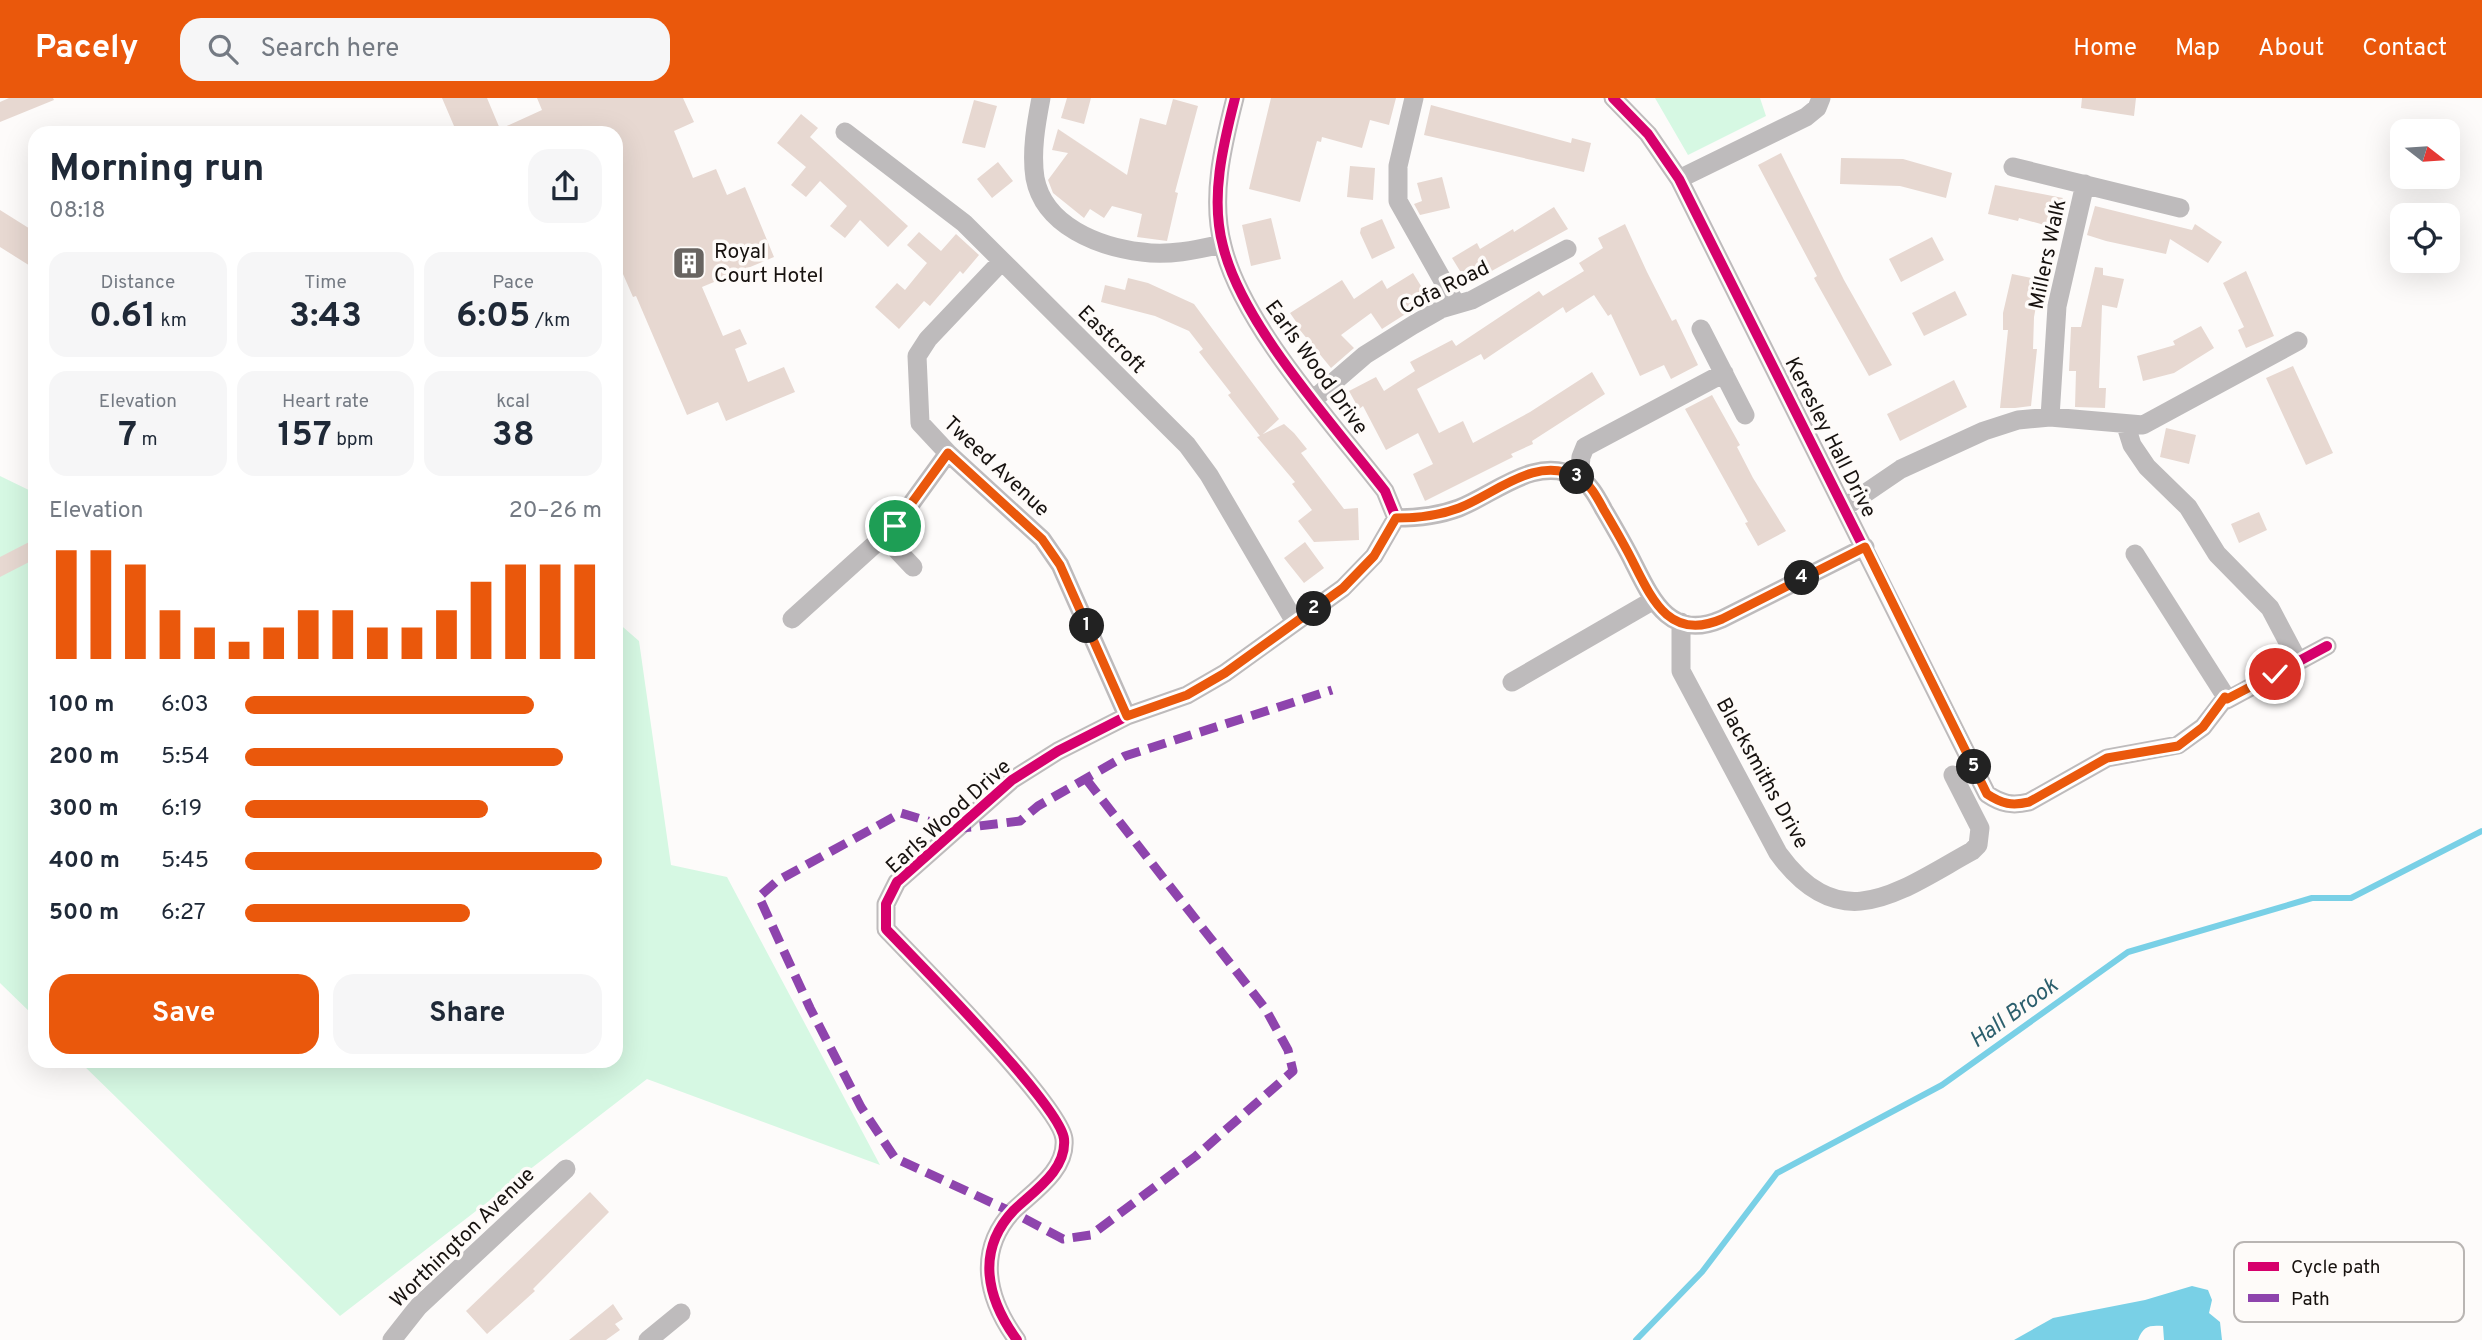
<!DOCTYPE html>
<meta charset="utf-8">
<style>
:root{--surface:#fff;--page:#f6f6f7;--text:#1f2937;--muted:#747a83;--accent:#ea580c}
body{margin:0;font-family:Overpass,sans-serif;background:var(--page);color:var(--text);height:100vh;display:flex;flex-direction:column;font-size:26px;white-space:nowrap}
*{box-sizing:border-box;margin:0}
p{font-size:23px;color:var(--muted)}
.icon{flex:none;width:38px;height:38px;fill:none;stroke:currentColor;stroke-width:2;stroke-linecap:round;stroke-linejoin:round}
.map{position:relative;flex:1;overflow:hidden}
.drawer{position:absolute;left:28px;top:28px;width:595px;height:942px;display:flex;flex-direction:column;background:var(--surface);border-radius:21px;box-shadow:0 7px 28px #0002}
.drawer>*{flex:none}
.needle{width:46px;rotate:107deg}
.buttons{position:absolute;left:2390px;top:21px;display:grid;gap:14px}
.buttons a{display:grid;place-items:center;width:70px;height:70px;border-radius:14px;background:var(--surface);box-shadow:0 7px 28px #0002;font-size:35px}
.pin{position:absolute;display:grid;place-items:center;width:60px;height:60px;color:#fff;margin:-30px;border:4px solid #fff;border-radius:50%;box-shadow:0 2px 7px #0007}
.km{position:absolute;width:35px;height:35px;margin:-18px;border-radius:50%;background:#222;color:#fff;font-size:19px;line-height:35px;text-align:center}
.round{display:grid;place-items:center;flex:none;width:74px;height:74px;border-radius:21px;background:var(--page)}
.head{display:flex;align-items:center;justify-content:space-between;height:119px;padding:0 21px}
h1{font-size:38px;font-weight:700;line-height:52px}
.metrics{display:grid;grid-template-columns:repeat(3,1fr);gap:10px;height:119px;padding:7px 21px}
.metrics div{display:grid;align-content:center;border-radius:18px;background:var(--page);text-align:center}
.metrics b{font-size:35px;font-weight:700}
.metrics small{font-size:19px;font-weight:400}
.metrics p{font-size:19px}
.chart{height:196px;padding:14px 21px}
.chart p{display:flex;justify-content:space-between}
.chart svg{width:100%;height:126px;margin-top:7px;stroke:var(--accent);stroke-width:6}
.button{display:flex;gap:14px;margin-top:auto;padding:14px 21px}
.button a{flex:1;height:80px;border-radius:21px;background:var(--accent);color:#fff;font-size:28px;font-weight:700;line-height:80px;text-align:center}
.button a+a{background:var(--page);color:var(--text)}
ul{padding:0 21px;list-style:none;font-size:23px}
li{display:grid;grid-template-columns:112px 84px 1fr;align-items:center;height:52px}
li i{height:18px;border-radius:9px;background:var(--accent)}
header{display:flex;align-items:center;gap:42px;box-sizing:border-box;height:98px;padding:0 35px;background:var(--accent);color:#fff}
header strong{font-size:33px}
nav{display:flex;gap:38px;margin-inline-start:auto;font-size:24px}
.search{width:490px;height:63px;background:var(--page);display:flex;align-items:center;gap:18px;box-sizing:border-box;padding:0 24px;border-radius:21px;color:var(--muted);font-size:26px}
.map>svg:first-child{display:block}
</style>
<header>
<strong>Pacely</strong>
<div class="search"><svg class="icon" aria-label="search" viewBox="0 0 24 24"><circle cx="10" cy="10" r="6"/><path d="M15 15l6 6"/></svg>Search here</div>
<nav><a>Home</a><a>Map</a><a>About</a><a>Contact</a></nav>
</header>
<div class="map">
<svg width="2482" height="1242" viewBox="0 0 2482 1242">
<rect width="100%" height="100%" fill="#fdfbfa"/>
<path fill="#d6f8e3" d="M1655,0H1760L1766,18L1688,57Z
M0,378L35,395V919L0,885Z
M616,523L639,543L671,767L727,779L880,1067L647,981L340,1218L79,963L616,962Z"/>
<path fill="#79d0e6" d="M2192,1188L2208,1192L2212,1202L2209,1215L2220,1224L2222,1242H2164L2163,1228C2149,1227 2143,1228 2138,1242H2014L2053,1220L2145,1202Z"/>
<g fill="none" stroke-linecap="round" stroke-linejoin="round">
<path stroke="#79d0e6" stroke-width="6" d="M1636,1242L1702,1174L1777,1075L1942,987L2128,854L2312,800H2351L2482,733"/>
</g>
<path fill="#e7d8d1" d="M9,0H53L54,2L0,24V4Z
M442,0H487L500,31L542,12L537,0H683L694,24L674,33L693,80L716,71L727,97L745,89L774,159L702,189L723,238L740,231L747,246L735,251L748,284L784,269L795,294L726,323L718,304L687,317L636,198L633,199L616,160V35H457Z
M1067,0H1091L1084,26L1061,20Z
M1271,0H1396L1389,27L1370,22L1362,50L1322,39L1321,44L1317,43L1300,104L1249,91Z
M2082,0H2136L2134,18L2081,10Z
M1173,1L1198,8L1175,94L1178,95L1167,143L1137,139L1142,116L1112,108L1104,120L1090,111L1084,120L1053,95L1048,82L1068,55L1052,52L1058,31L1127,77L1140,20L1166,27Z
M974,2L997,8L985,50L962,45Z
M1431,7L1571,45L1572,40L1591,45L1584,74L1424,37Z
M801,16L818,30L810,39L908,128L888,149L860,122L845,140L830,128L847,108L820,83L806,99L791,87L806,69L777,45Z
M1781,55L1844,182L1892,267L1869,278L1814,180L1817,178L1758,67Z
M1841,60L1903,61L1952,75L1946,100L1900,88L1840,86Z
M998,64L1013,83L992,100L977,81Z
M1350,68L1375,70L1373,102L1347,99Z
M1442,79L1450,110L1420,117L1414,106L1422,103L1417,85Z
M1995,87L2063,100L2055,130L2019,120L2018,123L1988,116Z
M2095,108L2192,132L2195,126L2222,144L2208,165L2170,141L2166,156L2106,143L2087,137Z
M1554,109L1568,131L1468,186L1452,160L1477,145L1480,151L1513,131L1514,134Z
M0,112L35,134V171L0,149Z
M1271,120L1281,161L1251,168L1242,127Z
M1382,121L1395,150L1372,161L1360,135L1361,130Z
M1625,126L1647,174L1672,223L1676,221L1698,267L1671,281L1664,267L1640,278L1611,216L1608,218L1594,197L1566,215L1563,209L1484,262L1481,256L1417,291L1439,335L1463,323L1473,345L1530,314L1592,274L1605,296L1532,343L1533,346L1511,356L1513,359L1425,403L1413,376L1433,366L1418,335L1386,352L1363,308L1359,311L1349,293L1376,279L1384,293L1415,273L1410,264L1452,242L1456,248L1539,193L1543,198L1584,173L1579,165L1603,150L1598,140Z
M919,134L941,153L956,136L979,157L963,176L960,173L930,208L924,203L899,231L875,209L897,185L905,192L927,165L907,147Z
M1932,139L1944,162L1901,184L1889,161Z
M2095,169L2103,170V177L2124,181L2117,210L2102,207L2099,290H2106L2105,310L2075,309L2076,273H2069L2071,229H2081Z
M2246,173L2274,238L2246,250L2238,232L2244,229L2223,185Z
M1413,175L1429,201L1382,231L1371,215L1341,237L1354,250L1331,270L1295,226L1297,225L1290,215L1342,182L1354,201L1382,182L1387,191Z
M2012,176L2041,182L2034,219L2033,251H2037L2031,308L2015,310H2000L2008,232H2003V215Z
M1128,180L1148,185L1194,206L1279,321L1263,336L1284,326L1294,335L1307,351L1301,355L1344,411L1358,410L1359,442L1314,444L1298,423L1312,412L1292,386L1295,384L1257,339L1260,338L1228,297L1231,295L1199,254L1203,251L1189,233L1155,218L1101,204L1105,187L1125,192Z
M1955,193L1967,217L1924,238L1912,215Z
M2201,228L2214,250L2174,275L2143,283L2137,258L2175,247L2173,243Z
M2293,268L2333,355L2306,367L2266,280Z
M1954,282L1967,309L1900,343L1887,316Z
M1712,297L1740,347L1737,349L1753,380L1786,433L1758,448L1745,425L1748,424L1685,311Z
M2166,330L2196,337L2189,366L2160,359Z
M2259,414L2267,432L2239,445L2231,426Z
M35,441V461L0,479V459Z
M1305,444L1324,470L1304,485L1284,460Z
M590,1094L609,1114L533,1191L535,1193L487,1236L466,1213Z
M613,1206L623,1221L615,1226L620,1232L606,1242H569Z"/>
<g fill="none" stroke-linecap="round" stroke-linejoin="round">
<path stroke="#bebbbc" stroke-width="19" d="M1041,0C1036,26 1031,54 1035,80C1044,128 1099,149 1142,154C1168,158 1196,152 1222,146
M1414,0L1398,68V103L1456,206
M1613,0L1648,36L1679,81L1987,696C2002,706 2012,708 2029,704L2107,660L2178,647L2203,629L2226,599L2227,602L2327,548
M845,34L964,125L1187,347L1209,377L1295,524
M2013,69L2180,110
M1679,81L1806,19L1817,10L1821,0
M1002,163L928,241L917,258L920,325L948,355L1042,441L1060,467L1127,618
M1701,231L1745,317
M1314,301L1365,257L1413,227L1441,211L1472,202L1567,151
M2050,319L2057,208L2085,86
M2126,328L2132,347L2147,369L2188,409L2217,456L2270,510L2298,563
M1579,380L1581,359L1585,349L1724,275
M1845,409L1901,371L1984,333L2018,322L2050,319L2143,327L2298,243
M1396,420C1417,420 1438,418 1459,410C1497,395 1535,357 1578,379C1590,385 1598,401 1604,412C1614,429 1624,446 1633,464C1653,504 1671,543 1722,521L1865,449
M2135,456L2226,599
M913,469L895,450V428L948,355
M792,521L895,428
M1681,524V573L1778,755C1841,842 1899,793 1972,753L1978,747L1980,730L1953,677
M1512,584L1652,503
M392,1242L418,1209L566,1071
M648,1242L681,1215
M1017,1242C987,1201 975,1153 1014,1112C1034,1093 1067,1072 1064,1041C1061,1008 917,864 886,831V806L897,784L1012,682L1058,653L1127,618L1187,597L1225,575L1343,490L1374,458L1396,420L1385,393C1334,327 1242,227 1223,148C1210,100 1223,47 1235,0"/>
<path stroke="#8e44ad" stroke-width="9" stroke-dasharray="18 9" stroke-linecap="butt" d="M1086,681L1265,910L1288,952L1293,973L1196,1058L1091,1137L1063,1141L1012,1114L895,1060L861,1009L810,910L759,799L777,783L901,715L954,731L1020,723L1038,708L1125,658L1332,592"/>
<defs>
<path id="cycleway" d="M1613,0L1648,36L1679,81L1987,696C2002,706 2012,708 2029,704L2107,660L2178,647L2203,629L2226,599L2227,602L2327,548
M1017,1242C987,1201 975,1153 1014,1112C1034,1093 1067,1072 1064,1041C1061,1008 917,864 886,831V806L897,784L1012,682L1058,653L1127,618L1187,597L1225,575L1343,490L1374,458L1396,420L1385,393C1334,327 1242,227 1223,148C1210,100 1223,47 1235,0"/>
</defs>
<use href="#cycleway" stroke="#fefbf9" stroke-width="15"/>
<use href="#cycleway" stroke="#d6006c" stroke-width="10"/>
</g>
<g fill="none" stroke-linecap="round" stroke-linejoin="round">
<defs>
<path id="route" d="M895,428L948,355L1042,441L1060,467L1127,618L1187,597L1225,575L1343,490L1374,458L1396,420C1417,420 1438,418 1459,410C1497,395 1535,357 1578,379C1590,385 1598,401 1604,412C1614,429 1624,446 1633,464C1653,504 1671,543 1722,521L1865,449L1987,696C2002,706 2012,708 2029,704L2107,660L2178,648L2203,629L2225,599L2227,601L2275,576"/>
</defs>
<use href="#route" stroke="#fff" stroke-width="14"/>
<use href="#route" stroke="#ea580c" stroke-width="9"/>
</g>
<defs>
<symbol id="building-square" viewBox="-11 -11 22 22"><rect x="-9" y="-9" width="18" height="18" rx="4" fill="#686461" stroke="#fefbf9"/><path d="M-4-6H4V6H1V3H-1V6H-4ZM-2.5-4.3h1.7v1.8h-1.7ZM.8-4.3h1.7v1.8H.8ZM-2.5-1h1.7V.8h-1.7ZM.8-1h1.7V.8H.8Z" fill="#fff"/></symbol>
</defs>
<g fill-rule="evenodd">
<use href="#building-square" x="670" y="146" width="38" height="38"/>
</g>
<g text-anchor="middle" stroke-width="7" stroke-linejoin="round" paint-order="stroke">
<g font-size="21" fill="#17120f" stroke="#fefbf9" text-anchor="start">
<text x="714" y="160">Royal<tspan x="714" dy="24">Court Hotel</tspan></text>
</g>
<g font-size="21" fill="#17120f" stroke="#fefbf9">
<text transform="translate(2047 156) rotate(-78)" y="7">Millers Walk</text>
<text transform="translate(1444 189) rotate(-26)" y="7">Cofa Road</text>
<text transform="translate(1112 241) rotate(45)" y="7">Eastcroft</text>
<text transform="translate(1317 269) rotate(54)" y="7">Earls Wood Drive</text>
<text transform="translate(1831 339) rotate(63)" y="7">Keresley Hall Drive</text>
<text transform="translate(997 368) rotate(43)" y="7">Tweed Avenue</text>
<text transform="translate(1763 675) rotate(61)" y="7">Blacksmiths Drive</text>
<text transform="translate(948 718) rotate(-42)" y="7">Earls Wood Drive</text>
<text transform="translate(462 1139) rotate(-44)" y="7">Worthington Avenue</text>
</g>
<g font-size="23" font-style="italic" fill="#2c5f6d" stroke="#fefbf9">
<text transform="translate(2013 914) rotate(-36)" y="8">Hall Brook</text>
</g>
</g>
<rect x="2234" y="1144" width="230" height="80" rx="10" fill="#fefbf9" stroke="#b9b5b3" stroke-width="2"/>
<rect x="2248" y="1164" width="31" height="9" fill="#d6006c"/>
<rect x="2248" y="1196" width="31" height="8" fill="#8e44ad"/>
<g font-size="19" fill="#17120f">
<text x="2291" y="1175">Cycle path</text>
<text x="2291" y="1207">Path</text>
</g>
</svg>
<div class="buttons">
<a><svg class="needle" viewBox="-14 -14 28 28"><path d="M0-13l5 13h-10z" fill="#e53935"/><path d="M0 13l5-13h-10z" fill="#747a83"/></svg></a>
<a><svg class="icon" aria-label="locate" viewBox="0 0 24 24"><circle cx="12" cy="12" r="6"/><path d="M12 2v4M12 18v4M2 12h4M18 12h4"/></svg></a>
</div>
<div class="pin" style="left:895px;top:428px;background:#1e9e55"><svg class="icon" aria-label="arrive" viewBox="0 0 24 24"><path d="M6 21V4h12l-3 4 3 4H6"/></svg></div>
<div class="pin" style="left:2275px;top:576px;background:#d93025"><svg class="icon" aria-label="check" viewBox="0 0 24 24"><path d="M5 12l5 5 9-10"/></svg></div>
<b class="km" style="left:1087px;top:528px">1</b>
<b class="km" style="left:1314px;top:511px">2</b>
<b class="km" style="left:1577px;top:379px">3</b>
<b class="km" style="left:1802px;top:480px">4</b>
<b class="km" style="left:1974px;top:669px">5</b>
<section class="drawer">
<div class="head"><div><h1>Morning run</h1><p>08:18</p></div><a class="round"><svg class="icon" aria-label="share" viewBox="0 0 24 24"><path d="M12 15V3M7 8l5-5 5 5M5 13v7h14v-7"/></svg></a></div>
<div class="metrics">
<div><p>Distance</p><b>0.61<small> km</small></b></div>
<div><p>Time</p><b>3:43</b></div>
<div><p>Pace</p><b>6:05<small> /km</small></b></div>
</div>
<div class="metrics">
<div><p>Elevation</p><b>7<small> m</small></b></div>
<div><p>Heart rate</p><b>157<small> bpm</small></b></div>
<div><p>kcal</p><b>38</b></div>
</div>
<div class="chart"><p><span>Elevation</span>20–26 m</p>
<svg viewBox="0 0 160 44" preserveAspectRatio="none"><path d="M5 44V6M15 44V6M25 44V11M35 44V27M45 44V33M55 44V38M65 44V33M75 44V27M85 44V27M95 44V33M105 44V33M115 44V27M125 44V17M135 44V11M145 44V11M155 44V11"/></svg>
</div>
<ul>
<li><b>100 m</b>6:03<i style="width:81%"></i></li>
<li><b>200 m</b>5:54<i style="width:89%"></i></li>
<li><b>300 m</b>6:19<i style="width:68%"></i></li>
<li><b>400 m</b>5:45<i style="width:100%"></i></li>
<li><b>500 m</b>6:27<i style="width:63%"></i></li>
</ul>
<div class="button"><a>Save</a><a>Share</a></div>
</section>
</div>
